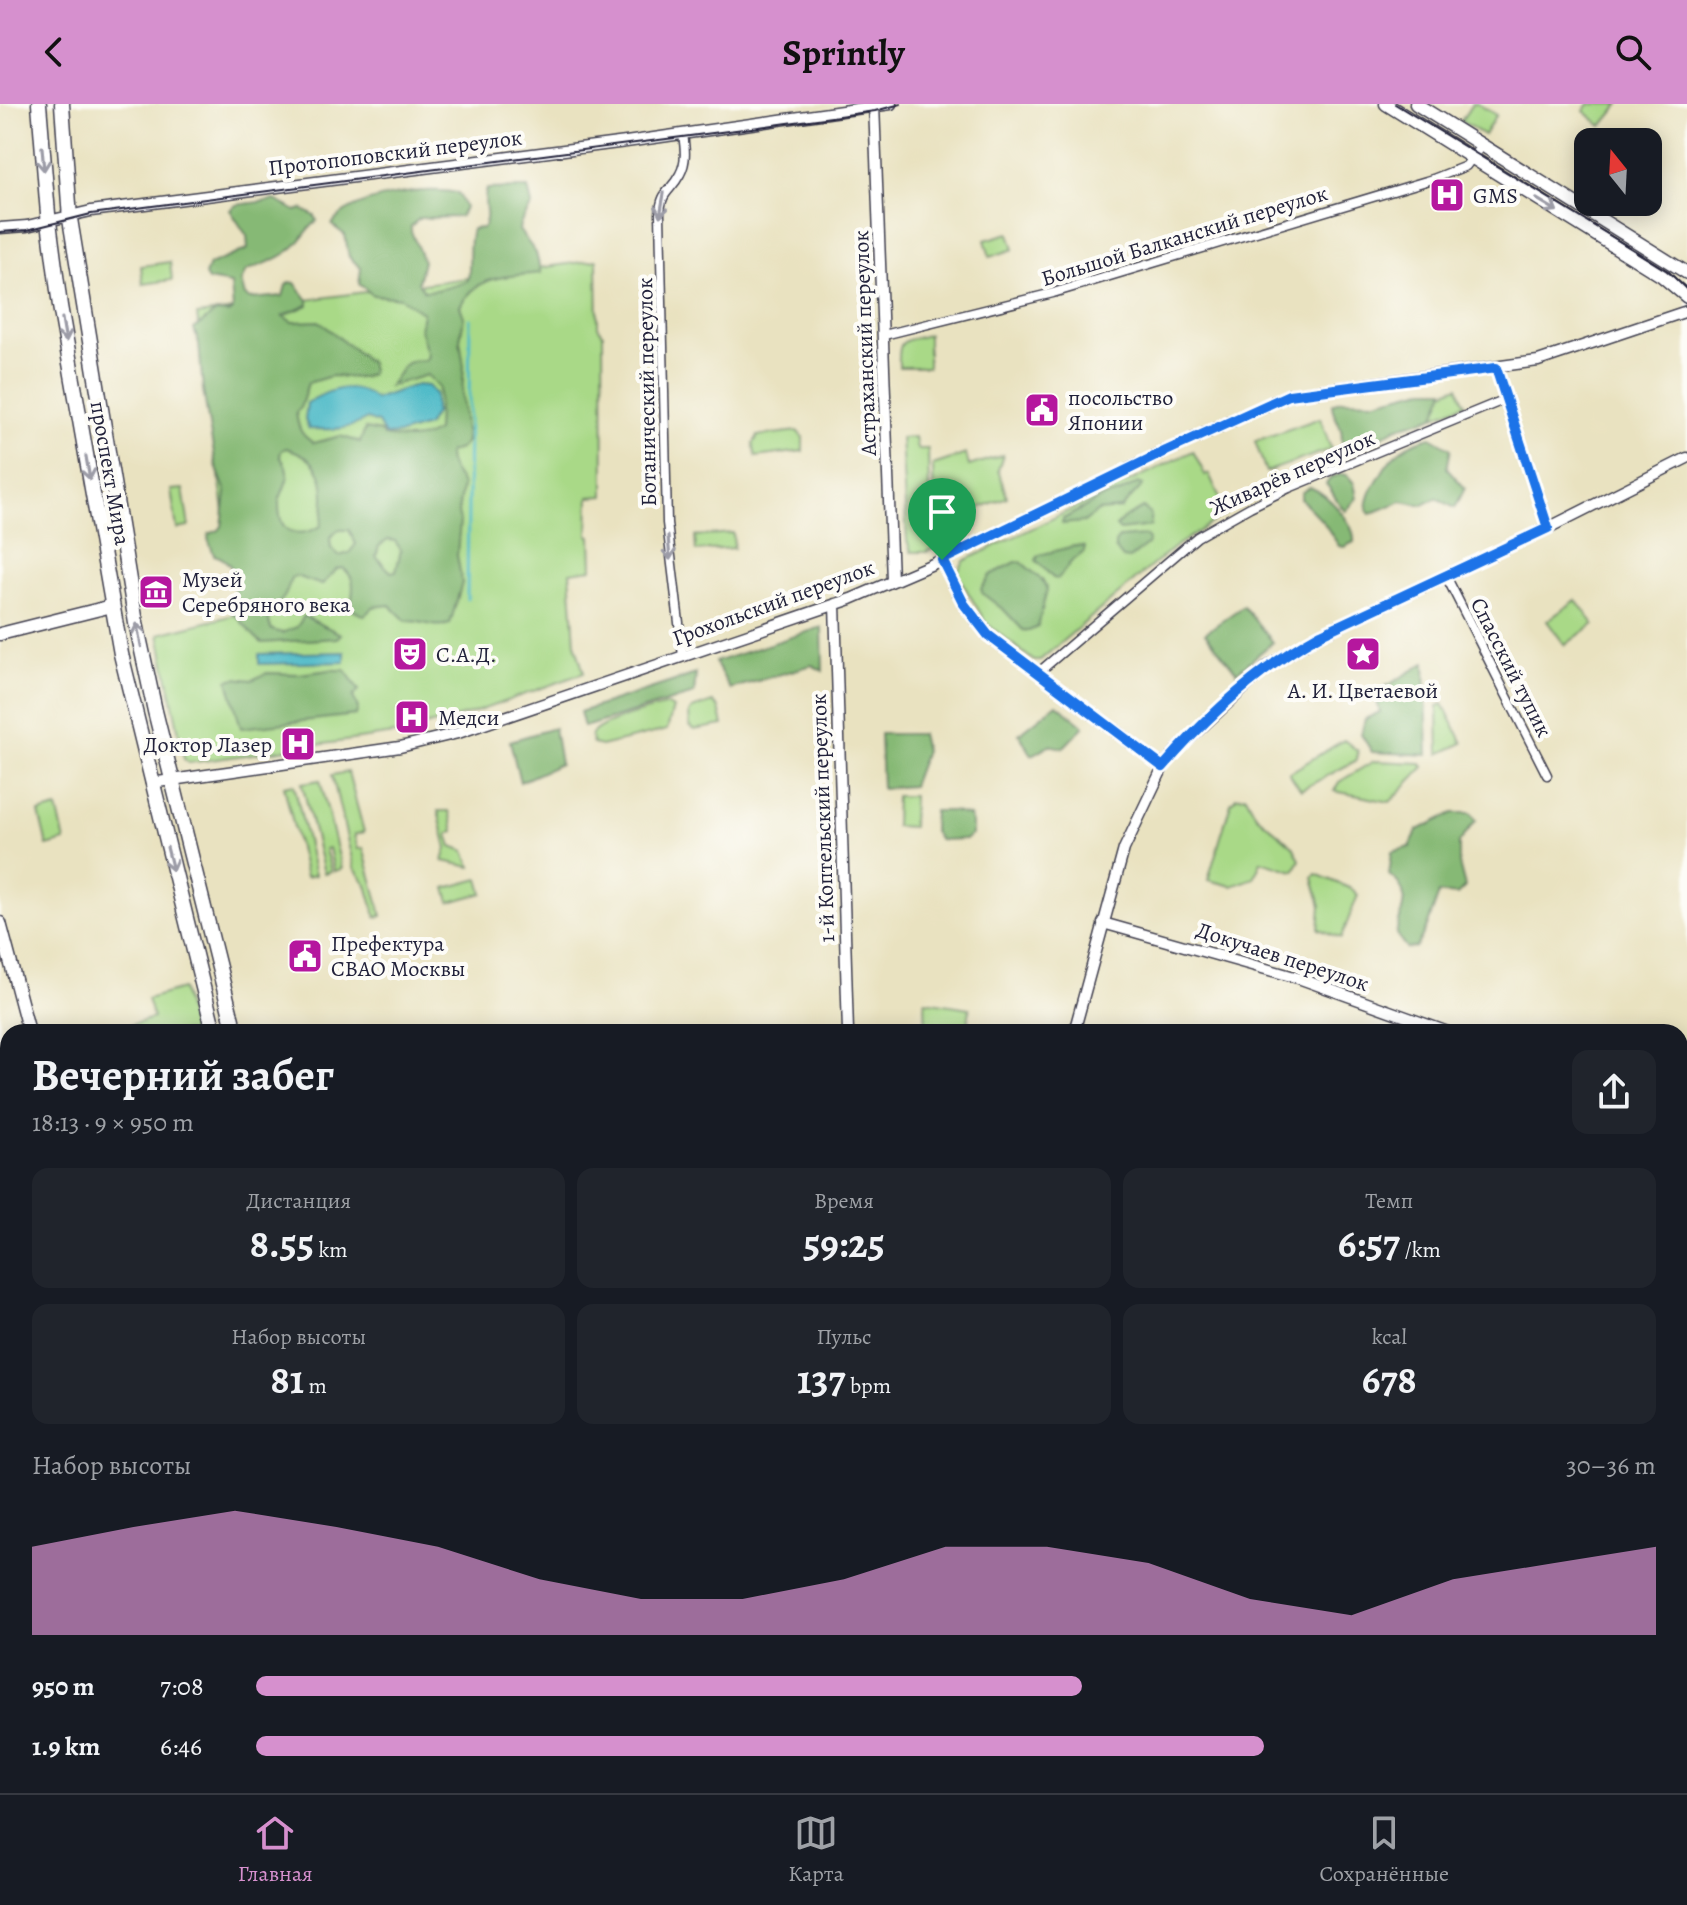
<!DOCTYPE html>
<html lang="ru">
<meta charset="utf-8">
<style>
:root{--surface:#171b24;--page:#20242c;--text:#f1f3f6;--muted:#9ea1a6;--line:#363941;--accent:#d690ce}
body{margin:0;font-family:Alegreya,serif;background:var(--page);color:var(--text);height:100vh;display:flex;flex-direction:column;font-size:30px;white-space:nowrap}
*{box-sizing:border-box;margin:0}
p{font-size:26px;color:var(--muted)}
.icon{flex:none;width:44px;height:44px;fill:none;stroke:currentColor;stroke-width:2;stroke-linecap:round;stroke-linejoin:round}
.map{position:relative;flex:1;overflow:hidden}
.drawer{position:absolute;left:0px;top:920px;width:1688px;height:770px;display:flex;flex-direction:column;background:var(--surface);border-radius:24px 24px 0 0;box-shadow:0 4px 20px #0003}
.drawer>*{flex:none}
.needle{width:52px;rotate:342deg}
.buttons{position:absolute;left:1574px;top:24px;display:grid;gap:16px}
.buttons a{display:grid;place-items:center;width:88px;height:88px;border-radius:16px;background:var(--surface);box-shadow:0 4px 20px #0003;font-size:40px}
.pin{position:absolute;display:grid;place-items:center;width:68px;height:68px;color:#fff;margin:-82px -34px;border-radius:50% 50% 50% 0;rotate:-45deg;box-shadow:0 0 8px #0007}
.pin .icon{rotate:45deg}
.round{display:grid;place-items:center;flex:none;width:84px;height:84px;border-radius:16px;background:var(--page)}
.overview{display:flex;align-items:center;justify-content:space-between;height:136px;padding:0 32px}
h1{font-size:44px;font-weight:700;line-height:60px}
.stats{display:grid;grid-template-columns:repeat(3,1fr);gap:12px;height:136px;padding:8px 32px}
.stats div{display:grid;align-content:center;border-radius:16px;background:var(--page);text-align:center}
.stats b{font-size:40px;font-weight:700}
.stats small{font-size:22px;font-weight:400}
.stats p{font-size:22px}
.chart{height:224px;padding:16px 32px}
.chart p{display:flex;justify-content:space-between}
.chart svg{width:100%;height:144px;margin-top:8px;fill:var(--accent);opacity:.7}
ul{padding:0 32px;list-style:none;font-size:26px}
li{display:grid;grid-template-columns:128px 96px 1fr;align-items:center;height:60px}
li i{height:20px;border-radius:10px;background:var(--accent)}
header{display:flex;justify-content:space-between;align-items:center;height:104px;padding:0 32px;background:var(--accent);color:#111;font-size:36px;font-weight:700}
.menu{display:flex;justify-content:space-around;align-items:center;height:112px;border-top:2px solid var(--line);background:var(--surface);font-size:22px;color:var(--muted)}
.menu a{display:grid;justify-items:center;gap:4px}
.menu .on{color:var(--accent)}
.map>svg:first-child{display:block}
</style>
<header><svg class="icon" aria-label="back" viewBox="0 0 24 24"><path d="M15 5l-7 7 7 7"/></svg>Sprintly<svg class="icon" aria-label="search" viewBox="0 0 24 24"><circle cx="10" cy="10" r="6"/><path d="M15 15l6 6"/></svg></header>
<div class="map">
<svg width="1687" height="1689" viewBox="0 0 1687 1689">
<rect width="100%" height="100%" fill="#fdfcf7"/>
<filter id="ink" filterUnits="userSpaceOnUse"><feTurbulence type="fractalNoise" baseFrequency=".0125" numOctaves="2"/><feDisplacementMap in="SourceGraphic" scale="16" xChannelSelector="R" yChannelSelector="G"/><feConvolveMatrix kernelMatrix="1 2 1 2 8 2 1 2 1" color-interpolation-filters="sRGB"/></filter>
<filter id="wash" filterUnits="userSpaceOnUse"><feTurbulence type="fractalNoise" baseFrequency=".006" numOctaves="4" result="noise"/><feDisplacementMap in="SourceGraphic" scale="32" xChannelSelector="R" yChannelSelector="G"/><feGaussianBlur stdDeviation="1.8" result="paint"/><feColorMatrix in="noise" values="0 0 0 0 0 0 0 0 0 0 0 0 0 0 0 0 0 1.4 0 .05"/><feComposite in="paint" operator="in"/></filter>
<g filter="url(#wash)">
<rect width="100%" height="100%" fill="#e9e2c0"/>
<path fill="#a9d987" stroke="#667e61" stroke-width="2" d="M1472,0H1478L1496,11L1484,31L1461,17Z
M1589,0H1620L1602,22L1584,7Z
M1009,129L1014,145L990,153L985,136Z
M597,156L598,223L603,230L604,392L589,393L588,431L591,432L592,465L570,468L575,539L584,569L470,610L394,630L189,659L184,655L159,530L238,510L197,211Z
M170,158L172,176L143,180L141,162Z
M928,231V263H899C898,234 901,238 928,231Z
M1458,282L1465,300L1422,317L1415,300Z
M1320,314L1331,345L1266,368L1255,337Z
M797,327L803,333V347L756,353L753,340L758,332Z
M915,333L917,345H928L930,432L941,433L954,429L955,434L927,448H911L907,436L901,334Z
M1193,347L1205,371L1209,370L1227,409L1173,444L1039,557H1034L986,519L959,473L958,467L964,457Z
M966,350L969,362L1003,351L998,366L1007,393L940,420L934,416L933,361Z
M183,385L189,423L177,425L171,386Z
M733,429L734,444L696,447L695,432Z
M1576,496L1594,520L1565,541L1547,517Z
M713,598L719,604L723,621L694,626L690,622L689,609L692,605Z
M1443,600L1463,639L1439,650L1438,602Z
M668,601L673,604L667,626L601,642L593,640L591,631C601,617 650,606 668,601Z
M1344,636L1358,647L1357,656L1301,686L1289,669Z
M1374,657L1421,659L1424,663L1390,698L1334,687L1339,678Z
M348,668L364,728L354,731L358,745L363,744L382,812L376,813L367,781L354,764L332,671Z
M320,676L342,765L334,767L329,744L325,745L331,767L324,769L302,679Z
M294,680L315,771L306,773L284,682Z
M896,692H913L912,723L895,722Z
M1246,692L1256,711L1293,742L1300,756L1294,767L1261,757L1254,774L1232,782L1208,776L1231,699L1236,693Z
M57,704L65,737L47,742L39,709Z
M438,707H449L454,727L448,730L452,742L465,747L471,763L443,757L447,744Z
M1316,770L1352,785L1358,791L1341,834L1319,825L1321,802L1313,774Z
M479,775L483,789L450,798L446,784Z
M182,885L193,928H109L153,914L147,895Z
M925,897L970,904L967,928H926Z"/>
<path fill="#86b974" stroke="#546e58" stroke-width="2" fill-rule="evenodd" d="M528,84L532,101L520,120L519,126L536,149L541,169C508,173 479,169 460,202L464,213L460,236L464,262L462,290L466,338L460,345L449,348C445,361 458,370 462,382L458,409L460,417L457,451L462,479L450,520C434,525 421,516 406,517L390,501L373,503L365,511L360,510L351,504C352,486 358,476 343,464L337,465L322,481L296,472L291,474C289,480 288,487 284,493C275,506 263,509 272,526L282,529L297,523L304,512L341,530L337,534L262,539C253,533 242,517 232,508C237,486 240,458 214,451L208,435L209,430L219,426L222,422L226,388L216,362L203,286L199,240L194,225L216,208L229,209L233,206L231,180L208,176L205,171L209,161L248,145L247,132L230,106L236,101L275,96L296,107L302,105L315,112L317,117C309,124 305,130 299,138C287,153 263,160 246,167L241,177L245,192L250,195L283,192L286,181L290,178L295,179L308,196V201L283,212L292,218L319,217L370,259L371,270L360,274L331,272L308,279L300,305L296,308C298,323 300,331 314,339L340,332L360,338L365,325L381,328L384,332C404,335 419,338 437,327L439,283L427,271L389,282C405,264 398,257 425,256L428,252L420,225L423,209L401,194L373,191L359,180L361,164L349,153L345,131L332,121C345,94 432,80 459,90L465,104L460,113L420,114L411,122V127L423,157L418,178L424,187C434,187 459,182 468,176C471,159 467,140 472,125L483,124C491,111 481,98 487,85ZM286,344C326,355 328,385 321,422C305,431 283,434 280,411C279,409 279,399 279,397C282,389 286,381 288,372L286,362L280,352L281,347ZM338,426H349L356,440L349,449L339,452L331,444L330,434ZM388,436L395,437L401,446L396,467L391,468L376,453L379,442Z
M1424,285H1445L1435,312L1396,324L1367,341L1344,347C1340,339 1343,335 1341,326C1339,317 1332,310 1332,300L1342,296L1376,297Z
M1431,333L1451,345L1447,364L1465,384L1455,404L1437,394L1423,401L1402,397L1370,410L1367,406C1368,390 1373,384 1381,370C1393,348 1407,339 1431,333Z
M1342,370L1347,371L1354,379L1357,394L1346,407C1337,401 1334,388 1326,380L1331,373Z
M1138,379L1143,381L1121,405L1098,407L1084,418L1062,420L1063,415L1103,393L1119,389Z
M1310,383C1327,390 1356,419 1354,438L1344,443L1339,442L1324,419L1301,395V389Z
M1143,404L1151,411V422L1120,426L1116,422L1124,414Z
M1146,432L1149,436L1147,441L1129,455L1123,454L1115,444V439L1119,434Z
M1074,442L1085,443L1084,448L1071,458L1058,475L1053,474L1036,456L1039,451Z
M1016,458H1021L1042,476L1047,485L1038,523L1029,527L1023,526L1005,507L983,490L981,485L990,471Z
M1243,502L1273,538L1237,568L1205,529Z
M822,523L823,567L812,561L730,585L715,558Z
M1425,559L1428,651L1372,648L1361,630L1365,615L1380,608L1375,589Z
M330,566H345L359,586L353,593L358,604L356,611L241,624L228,576L236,574L252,576L267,569L299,570Z
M696,570L694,590L584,623L580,608Z
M1057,600L1084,622L1063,644L1049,641L1032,651L1019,630Z
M554,624L560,660L520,678L510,637Z
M880,630H921L925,647L912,682L882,684Z
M934,707H951L969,712L972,719V731L965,735L939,736L933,726Z
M1453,709H1471L1476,716L1459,739V760L1465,783L1457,791L1439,789L1427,823L1416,843L1407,845L1396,830C1401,805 1414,788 1389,771L1392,748L1410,743L1418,726Z"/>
<path fill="#4dbac7" stroke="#386e81" stroke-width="2" d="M416,281L428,282L435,290V309L427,322L401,330L385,331L378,319L367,315C349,326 331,326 309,325L305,315L307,299C329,285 353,276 375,295Z
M345,548V558L259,560V550Z"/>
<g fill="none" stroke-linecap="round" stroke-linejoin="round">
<path stroke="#4dbac7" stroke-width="3" d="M467,495L470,215"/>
</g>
</g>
<g filter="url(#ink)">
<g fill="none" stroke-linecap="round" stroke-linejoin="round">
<defs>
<path id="minor" d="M884,231L1053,189L1433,75L1466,62L1481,42
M1496,264L1548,424
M1446,472L1547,671
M683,552L667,419L660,110C661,86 671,88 680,70C687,57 685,44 683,30
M1039,568L1197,433L1250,403L1289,384L1506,295
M1682,1323V1330L1687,1337
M571,1689L598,1682
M1384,1689L1388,1682"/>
<path id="tertiary" d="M874,0L892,476
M0,124L27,122L91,107L626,38L891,0
M942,456L964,500L988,531L1163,663
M835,500L848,928
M151,679L400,643L458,629L851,495L942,456L1166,347L1289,291L1538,257L1687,207
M1103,819L1298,874L1448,928
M1074,928L1124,745L1163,663L1177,646L1267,563L1321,530L1548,424L1687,354
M1680,1042L1687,1044
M0,1346L8,1378
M0,1453L8,1452
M930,1682L931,1689"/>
<path id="secondary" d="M1386,0L1662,172L1687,193
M1416,0L1687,169
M0,530L112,502
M0,819L29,928
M1680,1403L1687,1384
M484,1682L486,1689
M1546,1689L1549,1682
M1575,1689L1578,1682"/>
<path id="primary" d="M39,0L48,110L60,202L121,550L214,928
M62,0L70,115L136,519L155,607L235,928
M1680,1327L1687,1308
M0,1476L8,1475
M0,1504H8
M1680,1525L1687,1527
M1680,1552L1687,1553"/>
</defs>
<use href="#minor" stroke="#403f4f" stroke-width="11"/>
<use href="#tertiary" stroke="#403f4f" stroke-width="13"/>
<use href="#secondary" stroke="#403f4f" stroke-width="15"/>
<use href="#primary" stroke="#403f4f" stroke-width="17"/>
<use href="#minor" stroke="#fff" stroke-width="8"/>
<use href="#tertiary" stroke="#fff" stroke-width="10"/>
<use href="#secondary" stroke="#fff" stroke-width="12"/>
<use href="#primary" stroke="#fff" stroke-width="14"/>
<path stroke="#22223b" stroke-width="2" d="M1395,0L1668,167L1687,186
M0,128L27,126L91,110L759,23L875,7L901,0
M1680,1351L1687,1331
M1680,1375L1687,1354
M1555,1689L1558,1682"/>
</g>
<defs><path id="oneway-shaft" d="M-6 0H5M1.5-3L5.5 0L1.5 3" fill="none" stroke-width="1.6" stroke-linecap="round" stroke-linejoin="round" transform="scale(2)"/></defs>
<g stroke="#9c9ca7">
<use href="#oneway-shaft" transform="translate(43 55) rotate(85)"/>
<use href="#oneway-shaft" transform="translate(662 101) rotate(100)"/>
<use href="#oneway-shaft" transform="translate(1547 101) rotate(31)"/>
<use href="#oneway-shaft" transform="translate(64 226) rotate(80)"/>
<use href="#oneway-shaft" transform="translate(88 364) rotate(80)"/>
<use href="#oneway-shaft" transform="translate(669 444) rotate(85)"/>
<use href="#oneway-shaft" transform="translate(139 531) rotate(-101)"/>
<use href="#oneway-shaft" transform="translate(170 755) rotate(76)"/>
</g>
</g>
<g fill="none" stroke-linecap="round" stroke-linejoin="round" filter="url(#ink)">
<defs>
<path id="route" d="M1496,264L1548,424L1321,530C1261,563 1208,611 1163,663L988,531L964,500L942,456L1166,347L1289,291Z"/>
</defs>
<use href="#route" stroke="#fff" stroke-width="16"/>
<use href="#route" stroke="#1a73e8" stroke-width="10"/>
</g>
<defs>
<symbol id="hospital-square" viewBox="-11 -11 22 22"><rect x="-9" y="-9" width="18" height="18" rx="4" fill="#b5179e" stroke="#fdfcf7"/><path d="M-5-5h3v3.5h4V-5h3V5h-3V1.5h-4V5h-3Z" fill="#fff"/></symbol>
<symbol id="civic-square" viewBox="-11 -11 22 22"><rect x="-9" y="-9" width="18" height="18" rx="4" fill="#b5179e" stroke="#fdfcf7"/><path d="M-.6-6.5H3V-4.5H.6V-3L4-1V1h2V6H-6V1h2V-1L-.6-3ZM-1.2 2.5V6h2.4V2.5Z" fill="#fff"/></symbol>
<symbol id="museum-square" viewBox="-11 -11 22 22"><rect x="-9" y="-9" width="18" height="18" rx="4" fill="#b5179e" stroke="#fdfcf7"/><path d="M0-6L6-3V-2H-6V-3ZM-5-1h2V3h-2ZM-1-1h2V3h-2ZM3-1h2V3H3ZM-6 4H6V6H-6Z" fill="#fff"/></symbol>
<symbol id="theatre-square" viewBox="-11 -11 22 22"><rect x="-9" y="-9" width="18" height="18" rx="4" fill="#b5179e" stroke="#fdfcf7"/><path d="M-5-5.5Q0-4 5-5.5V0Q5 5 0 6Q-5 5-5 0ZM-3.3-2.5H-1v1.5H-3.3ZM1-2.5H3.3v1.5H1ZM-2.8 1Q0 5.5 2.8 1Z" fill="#fff"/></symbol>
<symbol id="sight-square" viewBox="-11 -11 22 22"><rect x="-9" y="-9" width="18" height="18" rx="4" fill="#b5179e" stroke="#fdfcf7"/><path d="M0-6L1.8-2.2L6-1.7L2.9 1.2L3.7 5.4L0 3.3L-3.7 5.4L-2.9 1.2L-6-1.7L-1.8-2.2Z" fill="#fff"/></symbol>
</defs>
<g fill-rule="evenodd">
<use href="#hospital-square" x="1427" y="71" width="40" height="40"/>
<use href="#civic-square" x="1022" y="286" width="40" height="40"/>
<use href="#museum-square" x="136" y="468" width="40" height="40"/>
<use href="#theatre-square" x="390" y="530" width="40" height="40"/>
<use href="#sight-square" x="1343" y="530" width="40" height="40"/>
<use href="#hospital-square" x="392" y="593" width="40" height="40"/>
<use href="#hospital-square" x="278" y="620" width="40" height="40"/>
<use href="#civic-square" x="285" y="832" width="40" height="40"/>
</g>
<g text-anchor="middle" stroke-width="8" stroke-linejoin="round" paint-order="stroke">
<g font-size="22" fill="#22223b" stroke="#fdfcf7">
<text transform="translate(395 48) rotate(-7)" y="8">Протопоповский переулок</text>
<text transform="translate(1184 131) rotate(-17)" y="8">Большой Балканский переулок</text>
<text transform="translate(864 239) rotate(-92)" y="8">Астраханский переулок</text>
<text transform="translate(646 288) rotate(-91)" y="8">Ботанический переулок</text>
<text transform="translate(1292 368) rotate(-24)" y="8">Живарёв переулок</text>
<text transform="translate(111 369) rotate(80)" y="8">проспект Мира</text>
<text transform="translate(773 498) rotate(-20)" y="8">Грохольский переулок</text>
<text transform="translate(1512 563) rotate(63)" y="8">Спасский тупик</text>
<text transform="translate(822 714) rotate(-92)" y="8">1-й Коптельский переулок</text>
<text transform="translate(1283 852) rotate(18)" y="8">Докучаев переулок</text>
</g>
<g font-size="22" fill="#22223b" stroke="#fdfcf7" text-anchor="start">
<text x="1473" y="99">GMS</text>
<text x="1068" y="301">посольство<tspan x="1068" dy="25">Японии</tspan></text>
<text x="182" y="483">Музей<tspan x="182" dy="25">Серебряного века</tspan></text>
<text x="436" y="558">С.А.Д.</text>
<text x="1363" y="594" text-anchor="middle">А. И. Цветаевой</text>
<text x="438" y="621">Медси</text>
<text x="272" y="648" text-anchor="end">Доктор Лазер</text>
<text x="331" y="847">Префектура<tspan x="331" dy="25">СВАО Москвы</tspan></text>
</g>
</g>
</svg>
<div class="buttons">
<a><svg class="needle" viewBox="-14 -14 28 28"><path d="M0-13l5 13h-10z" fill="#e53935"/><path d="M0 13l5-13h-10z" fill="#9ea1a6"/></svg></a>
</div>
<div class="pin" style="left:942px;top:456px;background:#1e9e55"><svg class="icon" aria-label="arrive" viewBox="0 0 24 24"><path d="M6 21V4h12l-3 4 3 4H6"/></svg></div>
<section class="drawer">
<div class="overview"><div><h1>Вечерний забег</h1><p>18:13 · 9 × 950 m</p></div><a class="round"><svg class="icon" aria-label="share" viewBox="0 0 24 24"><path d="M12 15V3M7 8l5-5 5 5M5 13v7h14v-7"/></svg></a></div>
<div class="stats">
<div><p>Дистанция</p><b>8.55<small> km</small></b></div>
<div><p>Время</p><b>59:25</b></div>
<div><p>Темп</p><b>6:57<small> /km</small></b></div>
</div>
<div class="stats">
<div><p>Набор высоты</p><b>81<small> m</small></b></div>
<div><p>Пульс</p><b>137<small> bpm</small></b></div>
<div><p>kcal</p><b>678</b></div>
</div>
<div class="chart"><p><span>Набор высоты</span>30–36 m</p>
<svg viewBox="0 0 160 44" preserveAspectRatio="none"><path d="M0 44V17L10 11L20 6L30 11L40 17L50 27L60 33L70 33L80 27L90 17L100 17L110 22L120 33L130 38L140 27L150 22L160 17V44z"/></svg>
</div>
<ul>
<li><b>950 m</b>7:08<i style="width:59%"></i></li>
<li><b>1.9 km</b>6:46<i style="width:72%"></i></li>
</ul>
</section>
</div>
<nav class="menu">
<a class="on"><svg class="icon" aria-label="home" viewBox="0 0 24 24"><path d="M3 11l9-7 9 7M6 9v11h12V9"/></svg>Главная</a>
<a><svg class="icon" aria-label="map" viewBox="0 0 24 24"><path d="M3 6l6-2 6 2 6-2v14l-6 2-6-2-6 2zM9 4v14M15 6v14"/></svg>Карта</a>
<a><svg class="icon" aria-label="saved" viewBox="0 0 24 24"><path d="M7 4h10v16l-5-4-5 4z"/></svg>Сохранённые</a>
</nav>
